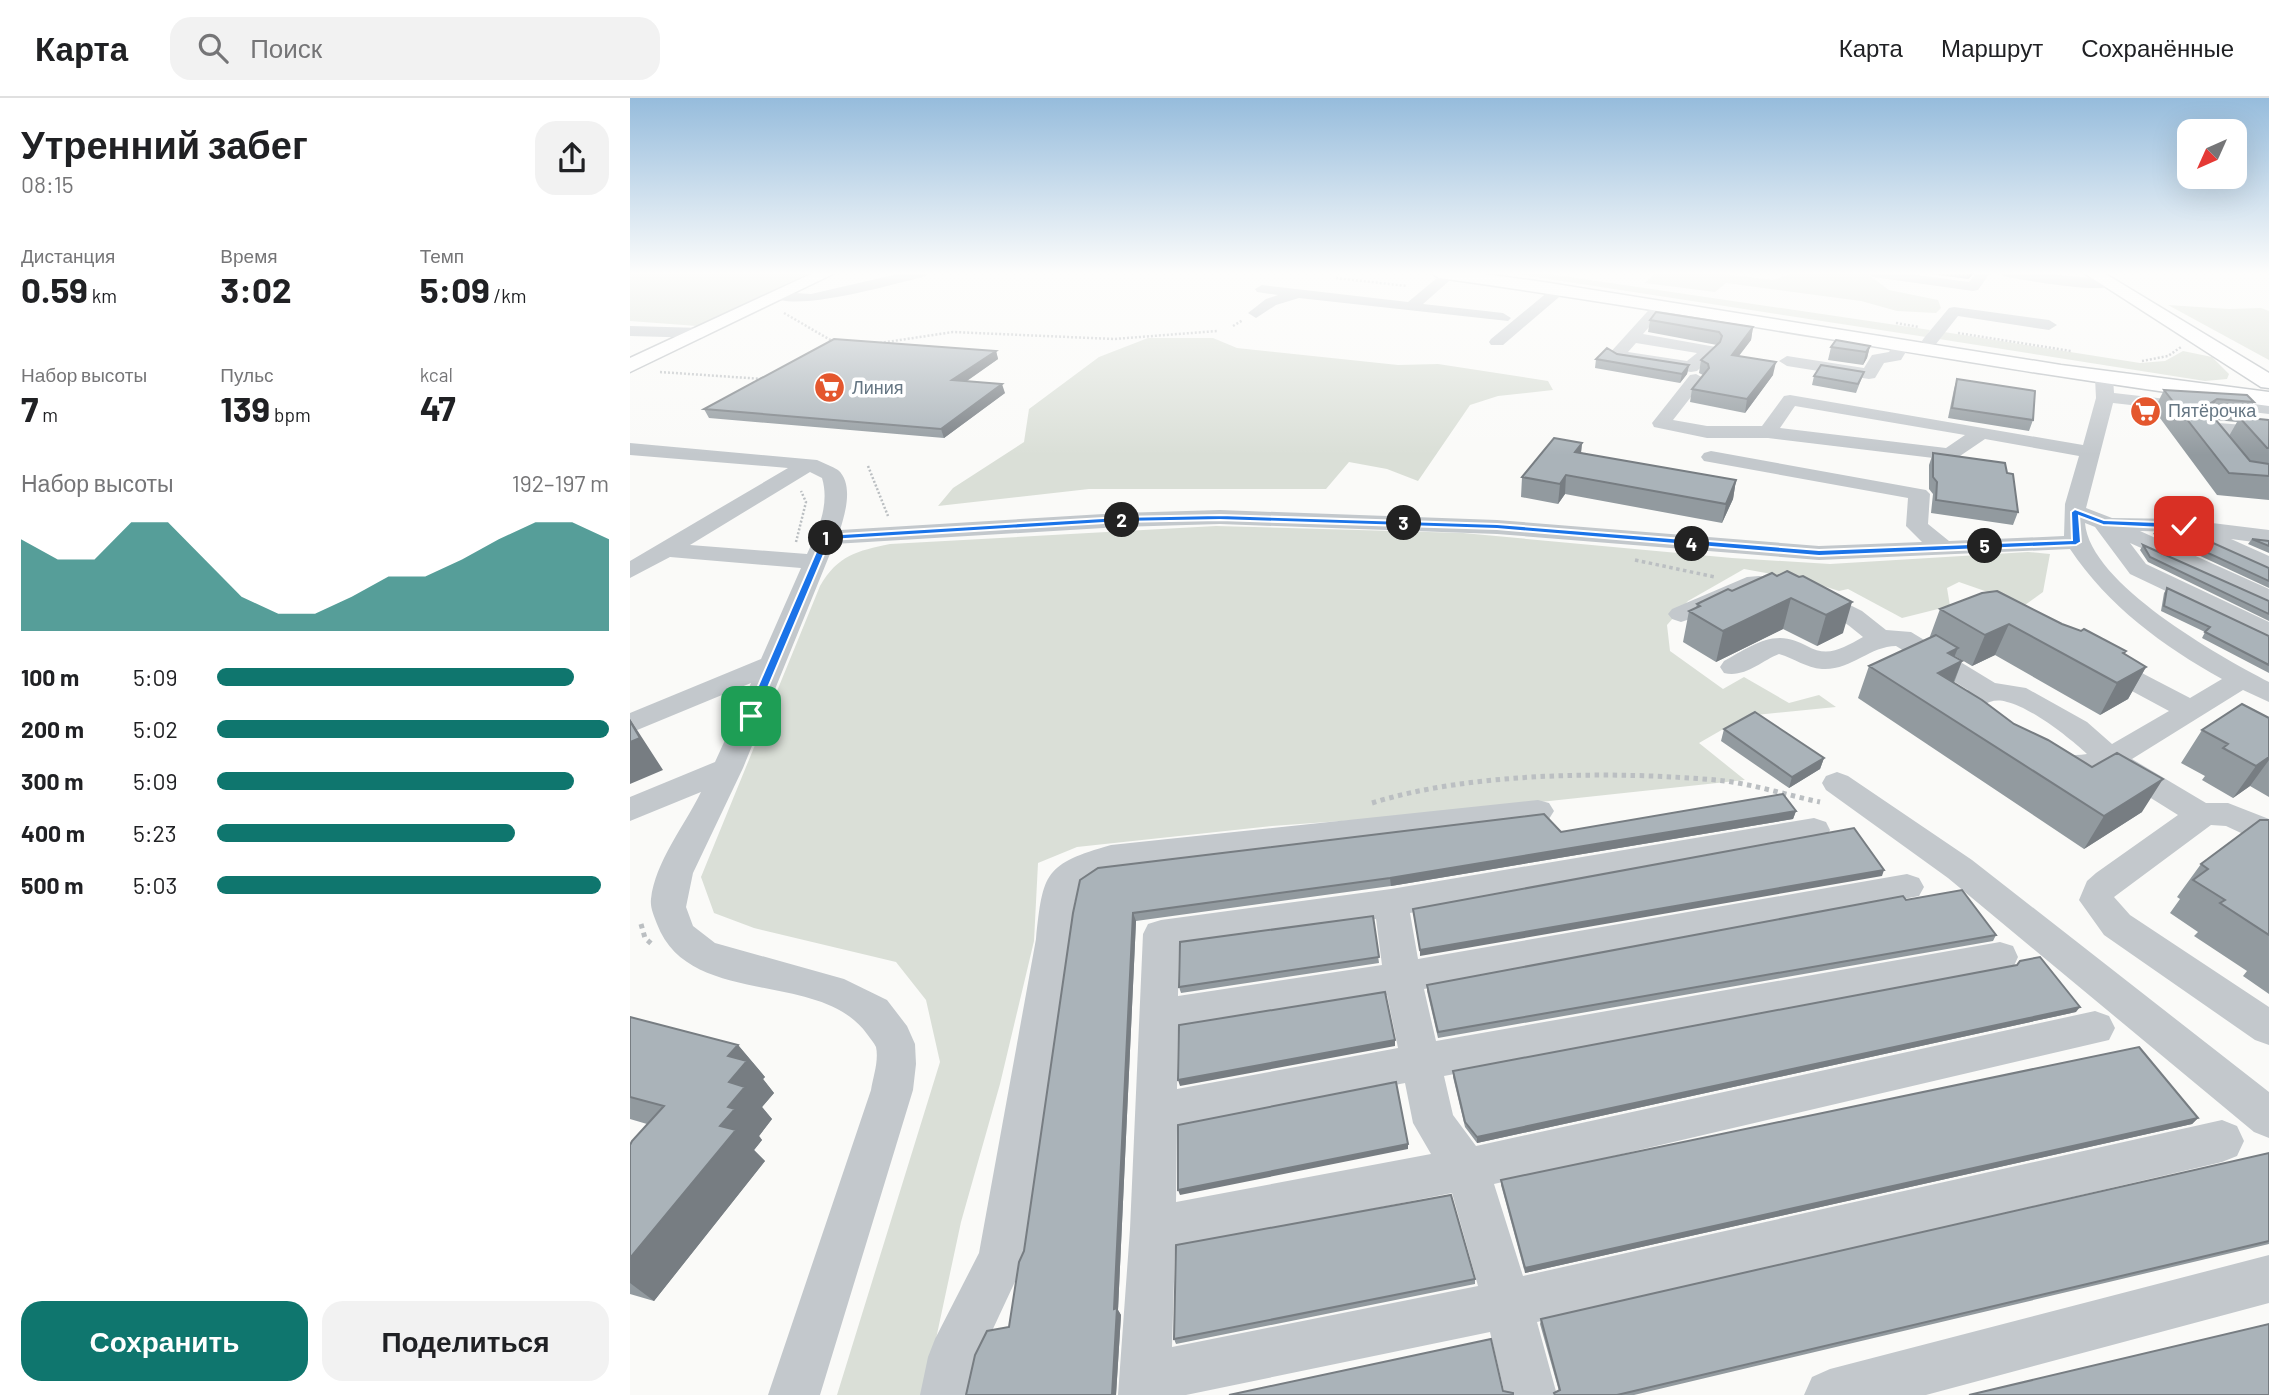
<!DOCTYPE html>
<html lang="ru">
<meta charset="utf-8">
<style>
:root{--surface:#fff;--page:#f2f2f2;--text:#202124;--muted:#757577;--line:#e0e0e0;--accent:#0f766e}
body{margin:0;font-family:Barlow,sans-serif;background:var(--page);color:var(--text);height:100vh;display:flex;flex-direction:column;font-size:26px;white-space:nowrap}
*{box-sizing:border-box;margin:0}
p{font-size:23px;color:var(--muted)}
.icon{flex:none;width:38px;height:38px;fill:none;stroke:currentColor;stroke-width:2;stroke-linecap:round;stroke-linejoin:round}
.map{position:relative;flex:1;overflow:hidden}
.panel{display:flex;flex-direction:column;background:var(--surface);width:630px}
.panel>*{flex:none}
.needle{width:46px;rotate:225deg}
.tools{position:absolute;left:1547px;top:21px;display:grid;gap:14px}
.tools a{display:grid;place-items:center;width:70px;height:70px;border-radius:14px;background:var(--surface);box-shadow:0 7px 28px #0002;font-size:35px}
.pin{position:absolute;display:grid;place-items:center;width:60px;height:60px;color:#fff;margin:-30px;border-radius:14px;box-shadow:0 4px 10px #0006}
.km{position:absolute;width:35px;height:35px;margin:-18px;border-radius:50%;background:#222;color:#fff;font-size:19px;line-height:35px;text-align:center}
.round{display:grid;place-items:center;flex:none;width:74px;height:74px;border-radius:21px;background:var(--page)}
.head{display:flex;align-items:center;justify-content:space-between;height:119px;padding:0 21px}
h1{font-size:38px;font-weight:700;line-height:52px}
.figures{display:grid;grid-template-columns:repeat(3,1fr);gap:10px;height:119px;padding:7px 21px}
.figures div{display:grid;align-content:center}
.figures b{font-size:35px;font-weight:700}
.figures small{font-size:19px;font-weight:400}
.figures p{font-size:19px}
.chart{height:196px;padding:14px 21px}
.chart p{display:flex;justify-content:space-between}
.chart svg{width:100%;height:126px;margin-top:7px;fill:var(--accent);opacity:.7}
.action{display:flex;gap:14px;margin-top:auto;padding:14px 21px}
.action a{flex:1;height:80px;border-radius:21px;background:var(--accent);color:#fff;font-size:28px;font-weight:700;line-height:80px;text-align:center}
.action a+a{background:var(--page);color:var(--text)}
ul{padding:0 21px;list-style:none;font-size:23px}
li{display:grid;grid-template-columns:112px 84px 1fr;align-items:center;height:52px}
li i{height:18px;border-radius:9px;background:var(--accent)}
header{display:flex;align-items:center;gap:42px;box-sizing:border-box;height:98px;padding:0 35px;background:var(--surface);border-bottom:2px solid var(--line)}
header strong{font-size:33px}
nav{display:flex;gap:38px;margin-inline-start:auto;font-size:24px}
.search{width:490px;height:63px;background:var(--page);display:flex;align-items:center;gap:18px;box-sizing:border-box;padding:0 24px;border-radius:21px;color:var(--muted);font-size:26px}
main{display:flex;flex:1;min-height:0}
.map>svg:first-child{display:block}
</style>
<header>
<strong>Карта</strong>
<div class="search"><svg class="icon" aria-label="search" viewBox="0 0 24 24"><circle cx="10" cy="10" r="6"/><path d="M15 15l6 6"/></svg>Поиск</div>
<nav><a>Карта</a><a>Маршрут</a><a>Сохранённые</a></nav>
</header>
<main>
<section class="panel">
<div class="head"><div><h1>Утренний забег</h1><p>08:15</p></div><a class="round"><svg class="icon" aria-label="share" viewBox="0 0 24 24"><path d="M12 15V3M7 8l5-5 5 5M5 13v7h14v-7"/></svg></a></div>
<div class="figures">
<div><p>Дистанция</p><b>0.59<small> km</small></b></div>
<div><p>Время</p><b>3:02</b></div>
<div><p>Темп</p><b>5:09<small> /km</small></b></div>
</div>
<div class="figures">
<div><p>Набор высоты</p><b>7<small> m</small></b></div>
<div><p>Пульс</p><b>139<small> bpm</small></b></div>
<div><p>kcal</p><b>47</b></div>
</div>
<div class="chart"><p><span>Набор высоты</span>192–197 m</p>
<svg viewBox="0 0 160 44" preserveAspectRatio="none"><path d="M0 44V12L10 19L20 19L30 6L40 6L50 19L60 32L70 38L80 38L90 32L100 25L110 25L120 19L130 12L140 6L150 6L160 12V44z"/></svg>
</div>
<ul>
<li><b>100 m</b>5:09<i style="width:91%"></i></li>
<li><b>200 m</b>5:02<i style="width:100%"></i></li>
<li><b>300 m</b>5:09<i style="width:91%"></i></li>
<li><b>400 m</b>5:23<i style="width:76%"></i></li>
<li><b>500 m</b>5:03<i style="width:98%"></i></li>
</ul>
<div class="action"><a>Сохранить</a><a>Поделиться</a></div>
</section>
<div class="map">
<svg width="1639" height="1297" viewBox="0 0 1639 1297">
<rect width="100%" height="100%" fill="#fafaf8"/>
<path fill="#dadfd7" d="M0,175H177V176L67,228L0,223Z
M879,175H913L1300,232L1296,239Z
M1025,175H1086L1143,182L1162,175H1236L1259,192L1308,202L1311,210L1306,215L1267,213L1231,203L1096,185L1085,194L1015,185Z
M1538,207L1599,211L1631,210L1639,213V262Z
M1314,234L1510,265L1535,263L1553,253L1582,259L1599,276L1597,281L1575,283L1309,241Z
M518,240H583L607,250L768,267L808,266L918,283L923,292L868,298L840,307L788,383L757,371L719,364L696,391H459L308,408L323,390L394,344L399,311L469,259Z
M586,428L833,435L1102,460L1200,466L1398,454L1420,456L1413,494L1395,507L1329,484L1317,490L1320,508L1272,520L1218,491L1209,493L1175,482L1114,471L1058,503L1037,527L1040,553L1093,591L1114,579L1159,605L1189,597L1206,609L1116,618L1069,645L1115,682L781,718L642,728L447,749L408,765L404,843L370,986L331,1124L294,1297H207L310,964L296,902L266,864L124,830L84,815L71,779L190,488C208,457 227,453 260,446Z"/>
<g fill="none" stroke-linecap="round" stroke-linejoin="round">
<defs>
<path id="major" d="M183,175H205L0,274V260Z
M801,175H848L913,184L1431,267L1639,294V308C1361,273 1086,218 809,180Z
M1454,175H1474L1639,275V290L1631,289Z"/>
</defs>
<use href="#major" stroke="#b5babe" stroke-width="3"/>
<path stroke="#bbbfc2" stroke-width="2.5" stroke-dasharray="2 2" stroke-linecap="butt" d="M706,180L777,188
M154,215L204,244
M1266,225L1289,229
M603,228L613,222
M1328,235L1441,253
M250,245L323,234L484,241L587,233
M1512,263L1538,258L1551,249
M30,274L133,281
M238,368L258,418
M166,444L176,404L171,393"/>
<path stroke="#bbbfc2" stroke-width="3.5" stroke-dasharray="3.5 3.5" stroke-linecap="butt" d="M1005,462L1085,479"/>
<path stroke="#bbbfc2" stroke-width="5" stroke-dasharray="4.5 4.5" stroke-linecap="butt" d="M742,705C840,674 983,673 1086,682C1120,685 1156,697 1190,704
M11,826L15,840L24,848"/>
<path fill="#c3c8cc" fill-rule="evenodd" d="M272,175H298L296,178C268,185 161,216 142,198L149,194L181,196Z
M813,175L827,176L793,206L873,215L881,220L878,223L669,200L646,207L626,220L618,215L636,201L648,197L627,194L625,191L632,187L778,204Z
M1236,175H1273L1339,184L1346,175H1360L1348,192L1343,193L1243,179Z
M1369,175H1409L1480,182L1487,186C1474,197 1397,182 1376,179Z
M930,187L937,191L935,194L873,247H861L859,244L861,241L925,188Z
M1031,203L1038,207L1013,236L1086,249L1088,252L1086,255L1067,273L1061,274L986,262L978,257L1026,204ZM1006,245L1067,255L1057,263L998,254Z
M1324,209L1419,222L1427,227L1419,232L1328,218L1306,246H1294L1292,243L1294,240L1319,210Z
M0,228L72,230L80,235L72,240L0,238Z
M1272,242L1280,247L1271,262L1254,265L1245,280L1239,281L1157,268L1149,263L1157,258L1234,270L1242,257L1259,254L1266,244Z
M1474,275L1483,280L1484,295L1545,302L1580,299L1639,306V316L1580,309L1545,312L1483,305L1456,410L1482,420L1554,421L1573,428L1582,425L1639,432V446L1601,441L1639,458V474L1550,434L1510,433L1639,491V507L1500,445L1516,466L1639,524V542L1500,476L1465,429L1455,425C1460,486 1589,558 1639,584V604L1613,592L1502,661L1576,705H1598L1639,721V748L1596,728L1581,727L1484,799L1500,817L1639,909V947L1625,942L1474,837L1449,802L1457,783L1466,775L1548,717L1476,672L1441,679L1407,672L1403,665L1407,658C1423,653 1440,659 1457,656C1440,640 1400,609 1377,604C1367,601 1360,603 1351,608L1365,626L1361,633C1342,638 1332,626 1322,611L1327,598L1338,592L1266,548C1240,548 1220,573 1192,571C1176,570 1164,560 1149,556C1131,563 1115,580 1094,575L1090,569L1094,563C1111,554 1130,540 1150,540C1160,540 1169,544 1177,548C1198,560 1213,550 1233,539C1206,516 1162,487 1125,493C1106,495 1078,513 1060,521L1051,524L1042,521L1038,516L1042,511L1117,479L1129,478L1176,485L1232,513L1256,532L1281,534L1365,585L1396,590L1457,624L1482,646L1539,613L1461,571L1458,565L1461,559L1471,557L1481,559L1560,600L1592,581C1533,548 1478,508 1440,451L1189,462L867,436L590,426L490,429L204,446L113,670L63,775L56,809L63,828L85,845L214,881L257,902L277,928L285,946L286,966L283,992L190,1297H138L241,992C243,979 249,963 246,949C244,945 240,940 237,936C191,871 59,911 27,826C24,818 20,810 21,801C25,764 55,727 71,694L0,723V699L85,664L121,585L0,635V615L131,561L171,470L40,459L0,480V463L158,370L0,357V345L187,362C193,365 202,368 208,372C224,386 215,416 210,432L490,415L590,412L867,422L1189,448L1292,444L1276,428L1278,400L1074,363L1071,359L1074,355L1081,353L1296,392L1300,396L1298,426L1319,443L1434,438L1435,406L1449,358L1355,341L1327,360L1320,362L1138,340H1077L1024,329L1022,325L1060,277L1066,276L1075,281L1043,322L1077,328H1132L1154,298L1160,297L1453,347L1466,300L1465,280ZM1165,308L1335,337L1316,350L1150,330ZM180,374L192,380C200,407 188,432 177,456L60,447Z
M1576,324L1639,329V341L1569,334L1567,330Z
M1207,674L1218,678L1342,762L1639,994V1040L1624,1034L1318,780L1196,692L1192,685L1196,678Z
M908,702L919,705L924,713L919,721L481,771C439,784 445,803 442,841L396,1160L348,1263L342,1297H290L298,1259L305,1241L349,1155L406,841C413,774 415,766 481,747Z
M1184,720L1196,724L1200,732L1196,740L780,815L788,861L1277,776L1289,780L1294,789L1289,798L794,891L806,943L1370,844L1383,848L1388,859L1383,870L814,978L823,1017L846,1048L1465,913L1479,918L1485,930L1479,942L864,1086L893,1178L1592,1022L1607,1028L1614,1043L1607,1058L1592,1064L907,1224L927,1297H875L860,1234L556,1297H488L500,1131L513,836L518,826L531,822L761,791ZM746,821L752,867L548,898L549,848ZM757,897L768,950L547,991L548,931ZM775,985L783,1025L801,1056L546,1104L547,1030ZM822,1095L848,1188L542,1249L545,1150Z
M1639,1157V1205L1296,1297H1174L1182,1279L1200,1271Z"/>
<use href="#major" fill="#fff" fill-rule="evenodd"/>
</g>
<path fill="#929a9f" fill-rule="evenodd" d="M1293,175H1345L1338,181Z
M1020,222L1123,229L1121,242L1109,258L1143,277L1115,315L1060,304L1062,291L1073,277L1069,275L1071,262L1087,247L1018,234Z
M1240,248L1237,260L1233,267L1198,262L1201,249Z
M366,253L368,261L337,283L375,295L314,340L79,320L74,311Z
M987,256L1059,267L1057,276L1050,285L965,270L966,261Z
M1234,274L1226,295L1182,287L1184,278Z
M1327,281L1403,322L1399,333L1318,320L1324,291Z
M1534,292L1624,304L1615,320L1639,322V402L1587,397L1524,312ZM1586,322L1607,324L1599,338Z
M952,345L951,355L1106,382L1103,401L1092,425L935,396L928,406L891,399L892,379Z
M1303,355L1377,375L1388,414L1383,427L1301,415L1303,396L1299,391V367Z
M1526,431L1639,470V490L1523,436Z
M1622,441L1639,443V455L1618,446Z
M1513,447L1639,503V523L1518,464L1510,452Z
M1157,473L1213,535L1187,548L1153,531L1086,564L1053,544L1059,513L1066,510L1067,506L1147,478Z
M1537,490L1639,538V575L1572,540L1575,534L1531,513L1534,495Z
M1310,511L1432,526L1496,553L1495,556L1516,569L1498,601L1470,617L1365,557L1342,568L1325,558V559L1332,563L1324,585L1512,714L1454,751L1228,600L1239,568L1299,541Z
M1639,620V699L1620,688L1603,700L1572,682L1575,678L1551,665L1572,632Z
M1094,631L1194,660L1190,671L1159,690L1091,643Z
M1166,713L1163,721L761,788L506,823L488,1212L491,1217L486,1297H336L379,1229L394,1153L443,815L931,734Z
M1639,722V896L1613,878L1617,873L1564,838L1568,834L1540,815L1550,801L1547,799L1571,766Z
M1276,802L1366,837L1363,843L808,940L797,893V887Z
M743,818L749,865L551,895L549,889Z
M1446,914L847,1045L835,1029L823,979V973Z
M0,919L108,947L135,979L133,981L144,995L132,1009L142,1021L129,1038L132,1042L124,1052L135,1063L24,1203L0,1196V1047L17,1026L0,1021Z
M1568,1020L1562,1026L895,1175L871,1087V1082Z
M1639,1055V1146L1004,1297H924V1295L929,1293L910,1226L911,1221Z
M845,1181V1186L546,1246L544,1241Z"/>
<path fill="#777d82" d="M1340,175H1345L1338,181Z
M1123,229L1121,242L1100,269L1102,257Z
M1240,248L1237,260L1233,267L1236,254Z
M366,253L368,261L325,291L322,282Z
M1146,264L1143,277L1115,315L1117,301Z
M1059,267L1057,276L1050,285L1052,276Z
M372,286L375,295L314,340L311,331Z
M1587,301L1576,321L1575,309Z
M952,345L950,363L945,354Z
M936,377L935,396L928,406L930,386Z
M1106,382L1103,401L1092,425L1096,406Z
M1161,500L1153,531L1086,564L1093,533Z
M1222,504L1213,535L1187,548L1196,517Z
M1379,526L1365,557L1342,568L1355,537Z
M1328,550L1320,569L1332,563L1319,595L1308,575L1318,555Z
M1516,569L1498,601L1470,617L1487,585Z
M0,621L33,672L0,686Z
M1639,659V662L1620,688L1603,700L1626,668Z
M1194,660L1190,671L1159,690L1162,679Z
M1533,681L1512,714L1454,751L1474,718Z
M1166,713L1163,721L761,788L760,780Z
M1254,772L1252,778L790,858V852Z
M503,815L506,823L488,1212L491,1217L486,1297H482L484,1211Z
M1450,909L1446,914L847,1045V1039Z
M765,942V948L550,988L548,982Z
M108,947L135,979L133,981L144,995L132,1009L142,1021L129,1038L132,1042L124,1052L135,1063L24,1203L0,1185V1160L90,1028L99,984L98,958Z
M1568,1020L1562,1026L895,1175V1170Z
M778,1046V1051L550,1097L548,1092Z"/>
<path fill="#aab3b9" stroke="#777d82" stroke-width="2" d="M1026,214L1123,229L1102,257L1146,264L1117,301L1062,291L1079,270L1078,266L1071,262L1090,244L1092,238L1089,234L1020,222Z
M204,241L366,253L322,282L372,286L311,331L74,311Z
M1206,242L1240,248L1236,254L1201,249Z
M977,250L987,256L1059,267L1052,276L966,261Z
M1191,267L1234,274L1228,286L1184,278Z
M1327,281L1405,293L1403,322L1322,310Z
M1534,292L1617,297L1624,304L1587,301L1575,309L1620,363L1639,366V378L1599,375Z
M1609,319L1639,322V350H1637Z
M924,340L952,345L945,354L1106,382L1096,406L936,377L930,386L892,379Z
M1303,355L1375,365L1377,375L1383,376L1388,414L1306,402L1307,384L1303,379Z
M1526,431H1552L1639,470V483Z
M1622,441L1639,443V448Z
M1513,447L1639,503V516L1520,459Z
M1157,473L1169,479L1173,478L1222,504L1196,517L1161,500L1093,533L1059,513L1070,508L1067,506L1098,491L1102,493L1142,475L1147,478Z
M1537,490L1639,538V567L1575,534L1580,529L1534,508Z
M1367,493L1432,526L1451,533L1454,531L1496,553L1493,555L1516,569L1487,585L1379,526L1355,537L1310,511L1352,495Z
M1306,537L1328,550L1318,555L1332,563L1308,575L1352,602L1384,626L1418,642L1462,669L1487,655L1533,681L1474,718L1239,568Z
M1612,606L1639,620V659L1626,668L1593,650L1598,646L1572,632Z
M1125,614L1194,660L1162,679L1094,631Z
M0,623L10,640L0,644Z
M1153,696L1166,713L760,780L503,815L484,1211L487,1210L482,1297H336L345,1257L357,1233L379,1229L389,1164L394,1153L443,815L450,782L468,770L914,716L931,734Z
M1630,722H1639V837L1590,805L1595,802L1563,782L1578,771L1571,766Z
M1224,730L1254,772L790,852L783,811Z
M1332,792L1366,837L808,934L797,887L1273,798L1276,802Z
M743,818L749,859L549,889L550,844Z
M1410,859L1450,909L847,1039L835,1024L823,973L1387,867L1390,863Z
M755,894L765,942L548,982L549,927Z
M0,919L108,947L98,958L117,963L99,984L115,989L98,1009L105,1011L90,1028L106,1032L0,1160V1047L2,1043L34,1008L0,999Z
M1509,949L1568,1020L895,1170L871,1082Z
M766,984L778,1046L548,1092V1027Z
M1639,1055V1143L987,1297H925L924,1295L930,1292L911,1221Z
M821,1097L845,1181L544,1241L546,1147Z
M1639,1226V1297H1339Z
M861,1241L873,1293L883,1295V1297H599Z"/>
<linearGradient id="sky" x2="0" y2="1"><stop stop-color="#96bcdc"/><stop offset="0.49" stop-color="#fdfdfc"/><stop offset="1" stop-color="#fdfdfc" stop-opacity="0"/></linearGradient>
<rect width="1639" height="357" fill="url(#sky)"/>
<path fill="#1a73e8" stroke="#fff" stroke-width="2" d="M1445,411L1474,422L1554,425L1559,428L1554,431L1473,427L1449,418L1451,444L1446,447L1189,458L867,431L590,422L490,424L200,442L126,618L121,622L115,618L192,440L196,437L490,419L590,417L867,426L1189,452L1442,442L1441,414Z"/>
<defs>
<symbol id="supermarket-disc" viewBox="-11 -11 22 22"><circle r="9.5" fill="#e4572e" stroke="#fff"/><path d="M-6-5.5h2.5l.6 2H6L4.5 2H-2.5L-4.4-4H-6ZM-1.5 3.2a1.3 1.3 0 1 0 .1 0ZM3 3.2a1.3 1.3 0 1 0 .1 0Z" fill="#fff"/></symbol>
</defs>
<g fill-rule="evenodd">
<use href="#supermarket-disc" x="182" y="272" width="35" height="35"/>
<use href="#supermarket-disc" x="1498" y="296" width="35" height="35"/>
</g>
<g text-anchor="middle" stroke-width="7" stroke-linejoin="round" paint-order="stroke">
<g font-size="18" fill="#657683" stroke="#fff" text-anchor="start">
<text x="222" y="296">Линия</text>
<text x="1538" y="319">Пятёрочка</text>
</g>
</g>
</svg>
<div class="tools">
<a><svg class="needle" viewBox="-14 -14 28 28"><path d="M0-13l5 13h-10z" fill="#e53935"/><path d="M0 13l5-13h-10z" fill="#757577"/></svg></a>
</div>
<div class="pin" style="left:121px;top:618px;background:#1e9e55"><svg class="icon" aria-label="arrive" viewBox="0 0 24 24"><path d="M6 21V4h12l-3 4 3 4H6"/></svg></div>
<div class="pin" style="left:1554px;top:428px;background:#d93025"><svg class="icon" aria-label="check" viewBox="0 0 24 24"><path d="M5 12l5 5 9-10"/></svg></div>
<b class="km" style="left:196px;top:440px">1</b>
<b class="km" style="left:492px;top:422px">2</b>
<b class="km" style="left:774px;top:425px">3</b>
<b class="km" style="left:1062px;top:446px">4</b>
<b class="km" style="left:1355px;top:448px">5</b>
</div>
</main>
